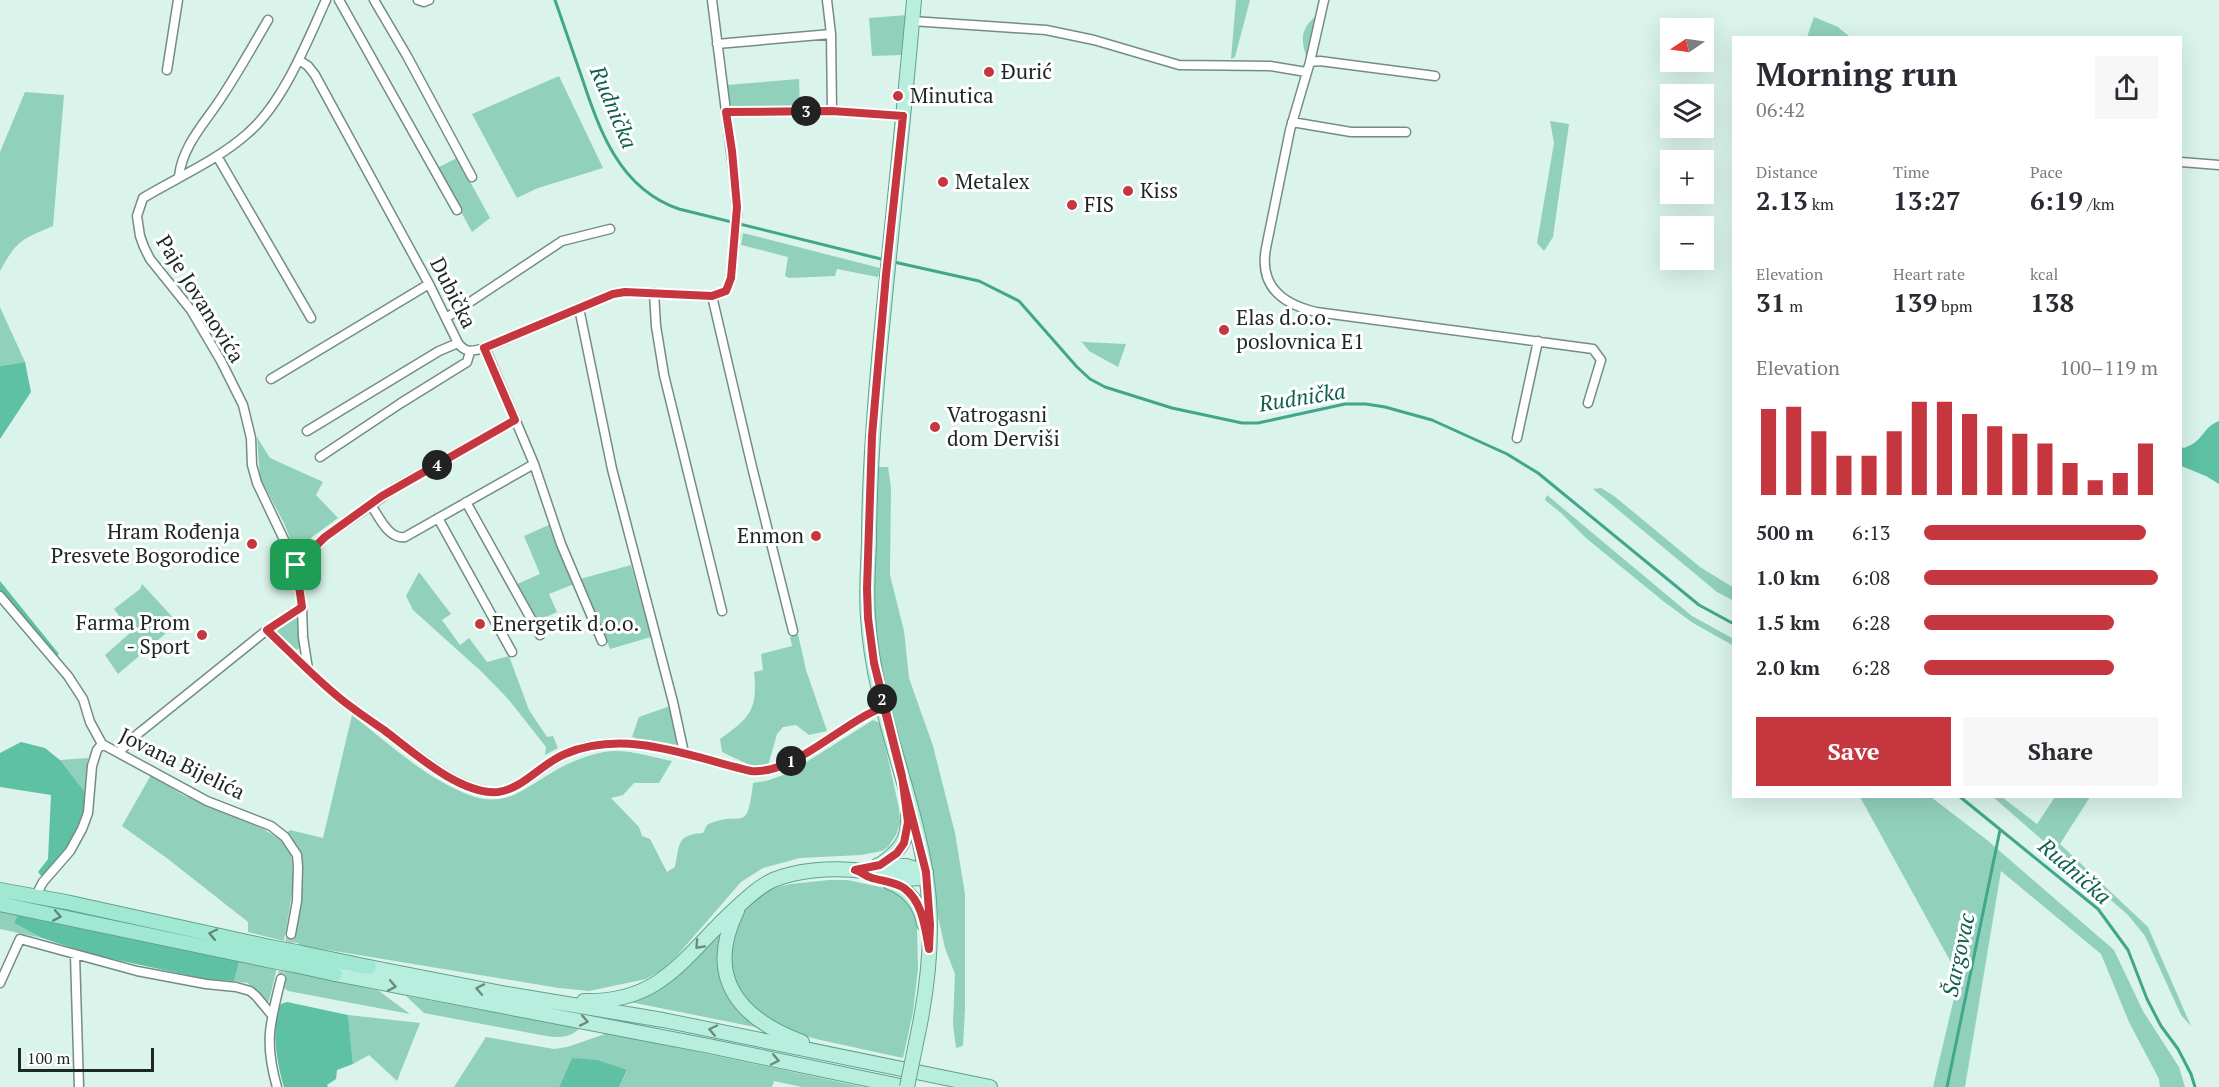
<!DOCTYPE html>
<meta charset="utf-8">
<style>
:root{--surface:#fff;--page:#f7f7f7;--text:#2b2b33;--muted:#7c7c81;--accent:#c6363f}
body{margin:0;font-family:"PT Serif",serif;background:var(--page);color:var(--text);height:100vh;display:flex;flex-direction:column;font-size:22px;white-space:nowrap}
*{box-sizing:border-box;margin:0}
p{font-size:20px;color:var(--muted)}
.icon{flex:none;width:33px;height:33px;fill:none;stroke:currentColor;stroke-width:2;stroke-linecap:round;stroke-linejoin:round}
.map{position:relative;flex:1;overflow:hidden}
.drawer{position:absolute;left:1732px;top:36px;width:450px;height:762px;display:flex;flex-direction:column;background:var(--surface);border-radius:0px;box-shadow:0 6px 24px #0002}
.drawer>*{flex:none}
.needle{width:39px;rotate:257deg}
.fabs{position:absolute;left:1660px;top:18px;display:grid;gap:12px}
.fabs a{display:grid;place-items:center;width:54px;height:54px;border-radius:0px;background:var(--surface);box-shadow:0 6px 24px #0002;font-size:30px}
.scale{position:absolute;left:18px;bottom:15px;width:136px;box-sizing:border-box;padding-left:6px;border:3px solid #1e2724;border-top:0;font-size:16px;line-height:21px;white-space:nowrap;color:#1e2724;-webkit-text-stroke:4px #fff;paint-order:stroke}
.pin{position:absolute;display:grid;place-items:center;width:51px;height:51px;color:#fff;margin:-26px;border-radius:12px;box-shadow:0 3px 9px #0006}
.km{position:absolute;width:30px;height:30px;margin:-15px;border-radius:50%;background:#222;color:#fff;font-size:16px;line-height:30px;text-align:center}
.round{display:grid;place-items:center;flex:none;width:63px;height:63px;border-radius:0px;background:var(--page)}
.overview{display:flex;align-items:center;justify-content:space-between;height:102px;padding:0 24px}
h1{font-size:33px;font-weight:700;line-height:45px}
.metrics{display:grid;grid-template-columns:repeat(3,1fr);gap:9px;height:102px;padding:6px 24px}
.metrics div{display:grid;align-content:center}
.metrics b{font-size:26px;font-weight:700}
.metrics small{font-size:16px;font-weight:400}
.metrics p{font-size:16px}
.chart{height:168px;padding:12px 24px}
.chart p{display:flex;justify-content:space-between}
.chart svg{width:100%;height:108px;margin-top:6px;stroke:var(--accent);stroke-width:6}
.cta{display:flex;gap:12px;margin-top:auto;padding:12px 24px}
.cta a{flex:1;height:69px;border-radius:0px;background:var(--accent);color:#fff;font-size:24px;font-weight:700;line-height:69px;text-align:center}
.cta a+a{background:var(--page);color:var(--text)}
ul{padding:0 24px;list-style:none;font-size:20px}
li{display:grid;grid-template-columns:96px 72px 1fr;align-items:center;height:45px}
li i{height:15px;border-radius:8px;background:var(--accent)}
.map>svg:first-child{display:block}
</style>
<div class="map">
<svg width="2219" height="1087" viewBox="0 0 2219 1087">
<rect width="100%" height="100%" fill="#daf4eb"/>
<path fill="#91d0bb" d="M1236,0H1250L1235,57L1231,59Z
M907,15L901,55L872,56L869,18Z
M1317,15L1308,61C1300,40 1300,29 1317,15Z
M1814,17L1838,27L1850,37H1807Z
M559,76L603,168L538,188L517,198L472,114Z
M799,79L800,108L736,109L729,103L726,85Z
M25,92L64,95L53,226C21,240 17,240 0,271V152Z
M1550,121L1569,124L1553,237L1544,251L1537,243L1554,143Z
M457,158L490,218L472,232L437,168Z
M743,233L880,268L878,277L837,269L835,276L789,278L785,276L788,257L741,245Z
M0,307L25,362L0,366Z
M1081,341L1084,342L1126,344L1118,367L1089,351Z
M257,437L270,458L323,482L316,495L338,518L312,537L297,556L284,523L260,478Z
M878,467H888L891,487L890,575L904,631L909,678L933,746L955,833L965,894V1009L963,1046L956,1048L953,1024L955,974L945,948L904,765L876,653L872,588Z
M1601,488L1614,496L1700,567L1734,588V601L1717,592L1593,489Z
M1547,495L1692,616L1734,639V646L1693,623L1663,601L1586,538L1561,513L1545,500Z
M551,524L574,584L549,594L557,612L535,622L515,585L540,574L524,536Z
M631,565L651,637L610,649L580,579Z
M419,572L451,614L442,620L460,645L469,638L487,662L509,656L529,710L547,737L553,736L558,748L545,755L546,747L509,700L483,673L413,610L406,596Z
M142,584L178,623L118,674L105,655L131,632L114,609L140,589Z
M297,618L300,647L297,650L278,633L277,629L292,619Z
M798,634L806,670L827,731L809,735L796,725L783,727L777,734L768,766L756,768L722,752L720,739C750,718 758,710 754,672L763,670L761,654L792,646L790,637Z
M670,706L678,741L673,747L632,737L639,717Z
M352,715C388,743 425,778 469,795C505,809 525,788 553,772C568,763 587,755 604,752C625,748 651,757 672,761L659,783H634L623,795L611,798L639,827L642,836L650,839L667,872L675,867C680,844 676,835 703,833L707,825C741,808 747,838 753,783L766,781L789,773L873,720L878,722L881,727L899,808L900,823L896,835L888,847L882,851L861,855L800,858L763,868L741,882L675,958L660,971L646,979L589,991L559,988L298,945V943L292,942C297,917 307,873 298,848C295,843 291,838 287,833L290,830L323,838Z
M88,758L85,792L60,760Z
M151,775L183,795L263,829L284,842L291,855L294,881L284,941L248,932V922L168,859L122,826Z
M1860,797H1931L1987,840L2114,950L2143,1011L2179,1067L2185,1087H2160L2159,1079L2129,1022L2101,954L2001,871L1965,1087H1933L1959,977Z
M1993,797H2002L2037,824L2055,797H2090L2060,844L2148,927L2191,1026L2181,1015L2145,936L2128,915Z
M829,880H847L899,891L916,914L917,929L918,969L913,1012L903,1058L816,1039L775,1027L739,992L730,972L729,950L738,920L751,900L770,889L790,884Z
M0,911L18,914L14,923L42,938L0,929Z
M724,923L720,961L760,1028L620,1000L637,996Z
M240,959L277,967L269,1001L265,1003L248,983L234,981Z
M285,968L379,991L410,1014L288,991L282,986Z
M406,996L580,1028C570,1038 559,1038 546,1036L424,1013Z
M348,1015L420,1023L397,1081L369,1055L353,1064Z
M608,1033L863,1087H802L774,1081L772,1087H619L627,1071L572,1058L559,1087H454L486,1037L554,1049L567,1047Z"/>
<path fill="#5ec1a4" d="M25,362L31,392L0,439V366Z
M2219,421V484L2206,476L2181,466V447L2184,448C2205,441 2201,428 2219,421Z
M0,581L59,654L56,656L0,590Z
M21,742L45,748L60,760L85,792V807L76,833L62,857L42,877L38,872L48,859L51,795L0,787V753Z
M18,914L240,959L234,981L206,979L94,955L42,938L14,923Z
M287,1002L348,1015L353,1064L337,1070L336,1079L327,1085L328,1087H284C277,1065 270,1025 281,1004Z
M572,1058L597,1060L627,1070L619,1087H559Z"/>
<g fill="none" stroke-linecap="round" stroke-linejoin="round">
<path stroke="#41a68b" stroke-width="3" d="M555,0C564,26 573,52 582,78C600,132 620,189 679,209L881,259
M894,262L979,281L1019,301L1077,367L1090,379L1105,387L1172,408L1242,423H1258L1345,404H1366L1385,407L1432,420L1507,454L1538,473L1699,605L1734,624
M1959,796L2098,909L2128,950L2147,999L2161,1026L2178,1049L2191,1074L2195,1087
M1947,1087L2000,830"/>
<path stroke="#b4cbc3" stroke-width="8" stroke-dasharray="8 4" stroke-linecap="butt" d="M281,979L291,934"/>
<defs>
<path id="minor" d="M339,0L457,210
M374,0L407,56L472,177
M418,0L424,2L429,0
M827,0L831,34L832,111
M1324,0L1310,62L1290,130L1266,248C1259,286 1282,304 1316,312L1593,349L1601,360L1588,403
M912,21L1046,30L1094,40L1179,65L1270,66L1306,72
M717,44L831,34
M299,60L308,66L315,75L429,284L458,343C466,354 473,351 485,348L613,294L625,292L712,296C724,293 728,290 731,278L737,214L735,183L712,0
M1310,62L1320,61L1435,76
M167,70L178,0
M726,112L832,111L902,116
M1292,122L1351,132H1406
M217,156L311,318
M2181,162L2219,165
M179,176C183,143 208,120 225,92C240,69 254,44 268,20
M654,293L656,326L664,375L722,611
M712,296L752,467L793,631
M579,308L612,469L673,702L684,753
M446,318L562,241L610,229
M485,348L534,464L561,544L602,641
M271,379L429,284
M515,420L395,488L371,505C379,517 389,540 405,537L534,464
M307,431L439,351L458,343
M1517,438L1538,341
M320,457L401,403L467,362L470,352
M466,502L540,635
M438,518L512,652
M296,565L325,537L371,505
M0,596L68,676L83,699L90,722L102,744L207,801L271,826L285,837L297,855L298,867L297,901L291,934
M302,607L303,637L308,669
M267,630C290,652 312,675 336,695C351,708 368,719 384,730C412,751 462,795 498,792C523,789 543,763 565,754C625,727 691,757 751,771C795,775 842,722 884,707
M119,752L139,733L267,630L302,607L296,565L257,483L252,465L251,438L243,405L221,361L191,310L150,259L144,247L140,236L137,216L143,198C178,177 218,160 248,133C283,103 307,42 326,0
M35,897L43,882L70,851L82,829L88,813L92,766L97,750L102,744
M75,955L79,1087
M0,983L20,939L137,971L206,984L236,987L250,991L256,996L271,1014
M277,1087C264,1042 270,1023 281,979"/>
<path id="primary" d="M914,0C904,116 891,232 880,348C874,413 869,478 869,543C868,568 866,592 868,617C873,706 912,788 926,875C935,931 928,989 916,1043
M878,865L906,866L926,872
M880,865C899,851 909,841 908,815
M889,882C908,889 921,904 924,924
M737,911C704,978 740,1019 802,1042
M369,967L507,994L663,1020L990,1087
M335,974L709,1046L905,1087
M584,1001C662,1003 683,957 734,910C746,899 758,887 773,880C797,870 829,868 854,870C880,873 901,883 926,877"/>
<path id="trunk" d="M0,890L66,902L270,947
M0,904L267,960
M297,952L369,967
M294,965L335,974"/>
</defs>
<use href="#minor" stroke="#758c84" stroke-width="11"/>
<use href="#primary" stroke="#63a18e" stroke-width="16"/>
<use href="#trunk" stroke="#63a18e" stroke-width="16"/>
<use href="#minor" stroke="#fff" stroke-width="8"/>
<use href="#primary" stroke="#b8eedd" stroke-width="14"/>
<use href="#trunk" stroke="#a0e8d2" stroke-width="14"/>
<defs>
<path id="primary-bridge" d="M907,1087L916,1043"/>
<path id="trunk-bridge" d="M270,947L297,952
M267,960L294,965"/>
</defs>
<use href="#primary-bridge" stroke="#63a18e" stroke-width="16" stroke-linecap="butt"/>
<use href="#trunk-bridge" stroke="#63a18e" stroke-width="16" stroke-linecap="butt"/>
<use href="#primary-bridge" stroke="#b8eedd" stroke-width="14"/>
<use href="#trunk-bridge" stroke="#a0e8d2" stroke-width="14"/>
</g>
<defs><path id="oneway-chevron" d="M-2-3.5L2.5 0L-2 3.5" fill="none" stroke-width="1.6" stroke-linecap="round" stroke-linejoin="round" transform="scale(1.5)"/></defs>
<g stroke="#5f887b">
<use href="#oneway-chevron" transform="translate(57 916) rotate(11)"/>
<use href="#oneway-chevron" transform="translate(213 934) rotate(-168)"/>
</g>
<g stroke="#6b8a80">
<use href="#oneway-chevron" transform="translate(699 945) rotate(133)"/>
<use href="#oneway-chevron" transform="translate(392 986) rotate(11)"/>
<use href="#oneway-chevron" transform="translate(480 989) rotate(-169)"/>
<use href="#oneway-chevron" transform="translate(584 1021) rotate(11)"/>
<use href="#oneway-chevron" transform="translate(713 1030) rotate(-168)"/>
<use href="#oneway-chevron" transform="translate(775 1060) rotate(12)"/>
</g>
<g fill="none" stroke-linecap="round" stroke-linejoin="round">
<defs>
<path id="route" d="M296,565L302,607L267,630C290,652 312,675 336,695C351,708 368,719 384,730C413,752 460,795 498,792C523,789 542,763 565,754C626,728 691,757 751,771C794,775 842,722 884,707L926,872L930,925L929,949C925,928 923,902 904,888C895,882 882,881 872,878C865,876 862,872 855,870L880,865L897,853L904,843L908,822L902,776L874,663L868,618L867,589L872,436L886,275L903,116L832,111L726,112L732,151L737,207L731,278L726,291L712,296L625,292L613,294L484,348L515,420L382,496L325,537L296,565"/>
</defs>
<use href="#route" stroke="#fff" stroke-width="12"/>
<use href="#route" stroke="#c6363f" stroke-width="8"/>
</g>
<g fill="#c6363f" stroke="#fff" stroke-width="2">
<circle cx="989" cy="72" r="6"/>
<circle cx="898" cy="96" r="6"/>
<circle cx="943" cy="182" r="6"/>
<circle cx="1128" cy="191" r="6"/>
<circle cx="1072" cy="205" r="6"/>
<circle cx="1224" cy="330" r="6"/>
<circle cx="935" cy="427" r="6"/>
<circle cx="816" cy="536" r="6"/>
<circle cx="252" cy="544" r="6"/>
<circle cx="480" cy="624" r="6"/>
<circle cx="202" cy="635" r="6"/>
</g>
<g text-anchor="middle" stroke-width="6" stroke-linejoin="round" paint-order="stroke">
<g font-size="21" fill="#1e2724" stroke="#fff" text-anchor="start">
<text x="1001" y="79">Đurić</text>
<text x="910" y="103">Minutica</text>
<text x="955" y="189">Metalex</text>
<text x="1140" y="198">Kiss</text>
<text x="1084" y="212">FIS</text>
<text x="1236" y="325">Elas d.o.o.<tspan x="1236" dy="24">poslovnica E1</tspan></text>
<text x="947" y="422">Vatrogasni<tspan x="947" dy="24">dom Derviši</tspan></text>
<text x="240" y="539" text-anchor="end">Hram Rođenja<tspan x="240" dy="24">Presvete Bogorodice</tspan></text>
<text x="804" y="543" text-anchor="end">Enmon</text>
<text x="190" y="630" text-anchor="end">Farma Prom<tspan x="190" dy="24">- Sport</tspan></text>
<text x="492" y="631">Energetik d.o.o.</text>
</g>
<g font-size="21" fill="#1e2724" stroke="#fff">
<text transform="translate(453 293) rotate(63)" y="7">Dubička</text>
<text transform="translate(200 299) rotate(58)" y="7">Paje Jovanovića</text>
<text transform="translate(182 764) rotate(26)" y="7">Jovana Bijelića</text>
</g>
<g font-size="22" font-style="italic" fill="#0f604d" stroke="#fff">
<text transform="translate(614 107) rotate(67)" y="8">Rudnička</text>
<text transform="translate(1302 397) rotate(-9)" y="8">Rudnička</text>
<text transform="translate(2075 871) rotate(41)" y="8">Rudnička</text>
<text transform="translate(1958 955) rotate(-78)" y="8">Šargovac</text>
</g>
</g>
</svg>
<div class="fabs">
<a><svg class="needle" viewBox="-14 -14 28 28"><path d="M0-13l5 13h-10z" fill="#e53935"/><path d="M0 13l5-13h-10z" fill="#7c7c81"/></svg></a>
<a><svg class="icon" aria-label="layers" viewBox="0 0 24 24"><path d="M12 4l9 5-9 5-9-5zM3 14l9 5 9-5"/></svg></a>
<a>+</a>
<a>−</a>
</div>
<div class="scale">100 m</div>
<div class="pin" style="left:296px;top:565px;background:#1e9e55"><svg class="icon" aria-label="arrive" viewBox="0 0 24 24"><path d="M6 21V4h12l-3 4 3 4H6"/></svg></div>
<b class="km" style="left:791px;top:761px">1</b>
<b class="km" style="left:882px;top:699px">2</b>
<b class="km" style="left:806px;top:111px">3</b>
<b class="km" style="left:437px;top:465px">4</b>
<section class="drawer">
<div class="overview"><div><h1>Morning run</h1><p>06:42</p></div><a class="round"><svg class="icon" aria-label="share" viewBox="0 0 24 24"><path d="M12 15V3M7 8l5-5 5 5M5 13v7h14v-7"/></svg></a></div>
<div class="metrics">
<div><p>Distance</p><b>2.13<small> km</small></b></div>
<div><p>Time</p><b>13:27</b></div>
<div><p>Pace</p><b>6:19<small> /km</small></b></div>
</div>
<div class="metrics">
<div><p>Elevation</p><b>31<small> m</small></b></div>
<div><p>Heart rate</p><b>139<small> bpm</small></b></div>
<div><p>kcal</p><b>138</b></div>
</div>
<div class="chart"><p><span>Elevation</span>100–119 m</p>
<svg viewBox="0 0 160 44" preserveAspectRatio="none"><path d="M5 44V9M15 44V8M25 44V18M35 44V28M45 44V28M55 44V18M65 44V6M75 44V6M85 44V11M95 44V16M105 44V19M115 44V23M125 44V31M135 44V38M145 44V35M155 44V23"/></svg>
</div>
<ul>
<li><b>500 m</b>6:13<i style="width:95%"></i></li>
<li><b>1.0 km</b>6:08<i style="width:100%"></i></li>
<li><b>1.5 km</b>6:28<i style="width:81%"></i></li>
<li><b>2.0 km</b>6:28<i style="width:81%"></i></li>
</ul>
<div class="cta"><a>Save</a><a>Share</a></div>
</section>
</div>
